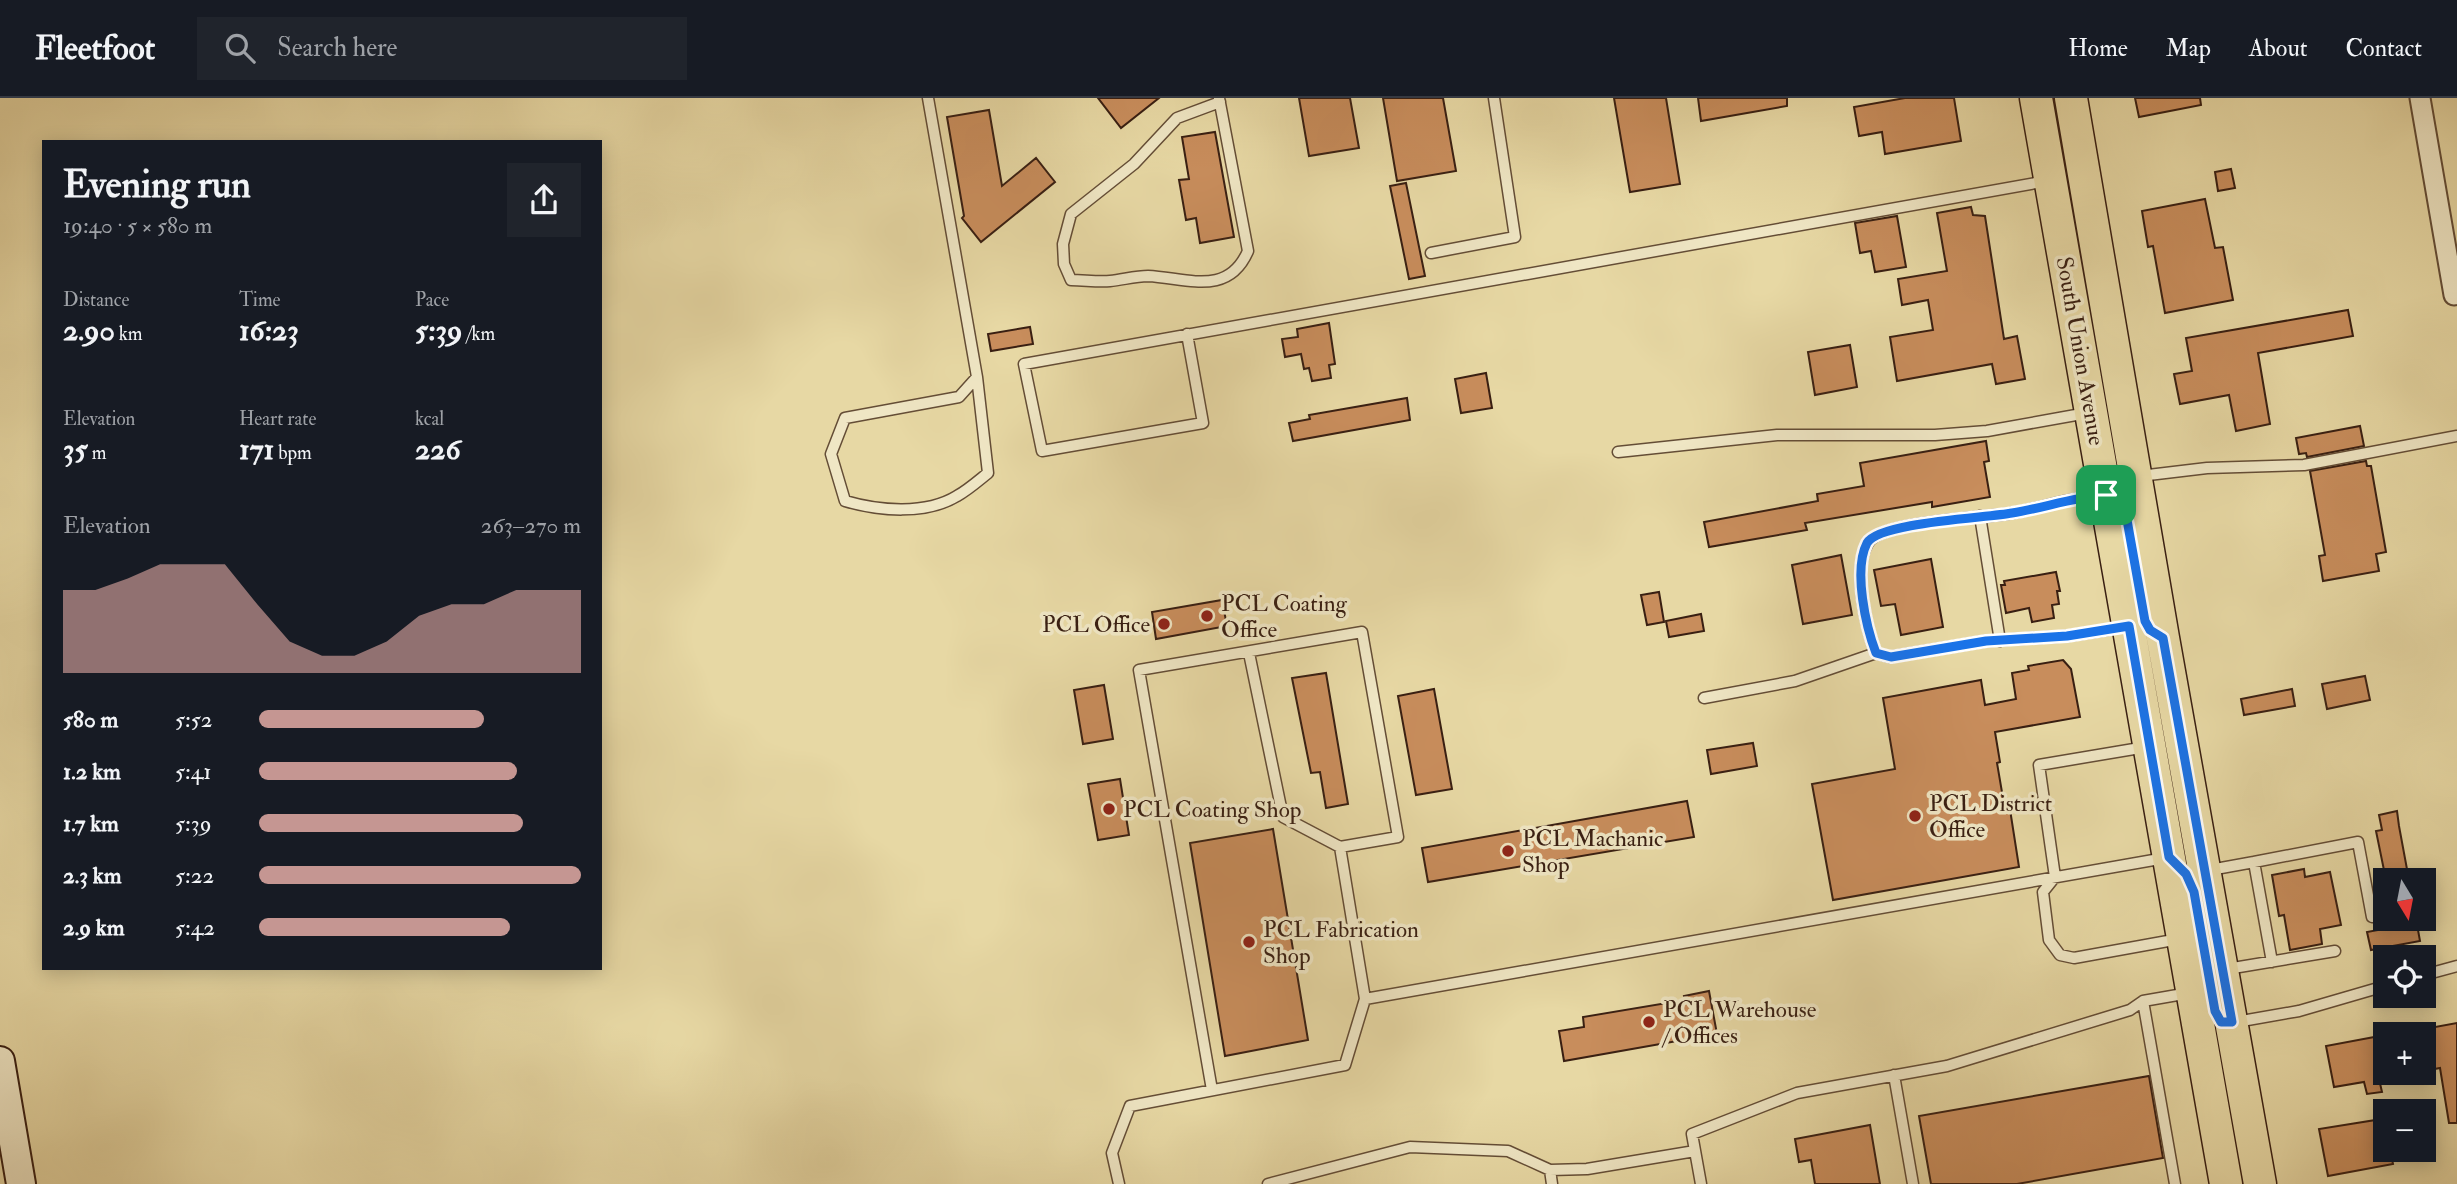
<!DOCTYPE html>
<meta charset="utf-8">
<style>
:root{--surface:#171b24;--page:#20242c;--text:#f1f3f6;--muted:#9ea1a6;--line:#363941;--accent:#c59692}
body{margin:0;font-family:"IM FELL Double Pica",serif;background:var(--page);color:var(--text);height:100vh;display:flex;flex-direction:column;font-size:26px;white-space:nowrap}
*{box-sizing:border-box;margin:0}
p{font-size:23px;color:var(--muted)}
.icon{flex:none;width:38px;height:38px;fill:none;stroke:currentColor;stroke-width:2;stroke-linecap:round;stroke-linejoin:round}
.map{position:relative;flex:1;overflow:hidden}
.sheet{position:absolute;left:42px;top:42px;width:560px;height:830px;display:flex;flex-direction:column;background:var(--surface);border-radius:0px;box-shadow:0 4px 18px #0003}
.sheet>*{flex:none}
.needle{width:46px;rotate:170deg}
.tools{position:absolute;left:2373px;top:770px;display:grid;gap:14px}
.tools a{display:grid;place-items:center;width:63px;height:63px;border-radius:0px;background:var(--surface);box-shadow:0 4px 18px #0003;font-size:35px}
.pin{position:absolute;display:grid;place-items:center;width:60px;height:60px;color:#fff;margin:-30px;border-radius:14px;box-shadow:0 4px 10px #0006}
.round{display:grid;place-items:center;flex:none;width:74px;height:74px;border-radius:0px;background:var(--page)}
.summary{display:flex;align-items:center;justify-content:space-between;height:119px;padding:0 21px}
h1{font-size:38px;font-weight:700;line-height:52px}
.figures{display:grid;grid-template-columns:repeat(3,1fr);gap:10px;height:119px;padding:7px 21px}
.figures div{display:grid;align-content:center}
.figures b{font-size:30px;font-weight:700}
.figures small{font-size:19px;font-weight:400}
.figures p{font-size:19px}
.chart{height:196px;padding:14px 21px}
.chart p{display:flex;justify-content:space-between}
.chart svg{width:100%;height:126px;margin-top:7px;fill:var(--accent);opacity:.7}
ul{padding:0 21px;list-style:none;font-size:23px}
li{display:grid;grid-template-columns:112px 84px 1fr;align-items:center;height:52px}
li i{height:18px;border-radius:9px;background:var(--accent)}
header{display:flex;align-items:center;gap:42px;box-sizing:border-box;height:98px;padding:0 35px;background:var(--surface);border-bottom:2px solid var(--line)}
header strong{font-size:33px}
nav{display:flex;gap:38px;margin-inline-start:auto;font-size:24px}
.search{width:490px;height:63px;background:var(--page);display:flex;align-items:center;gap:18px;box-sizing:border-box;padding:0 24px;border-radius:0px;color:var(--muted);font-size:26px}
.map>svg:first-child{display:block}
</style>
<header>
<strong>Fleetfoot</strong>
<div class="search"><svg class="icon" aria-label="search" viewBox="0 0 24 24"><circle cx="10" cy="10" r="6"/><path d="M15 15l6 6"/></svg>Search here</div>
<nav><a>Home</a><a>Map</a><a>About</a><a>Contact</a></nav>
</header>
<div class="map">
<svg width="2457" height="1086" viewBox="0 0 2457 1086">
<rect width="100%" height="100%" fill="#e7d8a4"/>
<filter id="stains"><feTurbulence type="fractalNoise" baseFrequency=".00286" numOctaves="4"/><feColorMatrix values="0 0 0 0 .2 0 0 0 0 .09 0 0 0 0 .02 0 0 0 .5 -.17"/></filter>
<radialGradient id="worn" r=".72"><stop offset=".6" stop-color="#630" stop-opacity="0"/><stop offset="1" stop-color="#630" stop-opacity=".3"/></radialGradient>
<path fill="#c88d5c" stroke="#391f12" stroke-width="2" d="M1098,0H1159L1121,30Z
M1299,0H1350L1359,50L1309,58Z
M1383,0H1443L1456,73L1397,83Z
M1614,0H1666L1680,86L1630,94Z
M1698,0H1787V8L1701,23Z
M1905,0H1954L1961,43L1885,56L1882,34L1859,38L1854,9Z
M2135,0H2200L2201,7L2139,19Z
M989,12L1002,88L1036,60L1055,84L981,144L962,120L964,118L947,19Z
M1215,34L1234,139L1200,145L1196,120L1186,122L1179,82L1189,81L1182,39Z
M2231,71L2235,90L2218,93L2215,74Z
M1406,85L1425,178L1409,181L1390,88Z
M2205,101L2215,150L2223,149L2233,202L2165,215L2153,148L2148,149L2142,113Z
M1971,109L1973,117L1985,118L2004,241L2017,238L2025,281L1996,286L1992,266L1897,283L1890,239L1933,232L1928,202L1902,207L1898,181L1947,173L1937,115Z
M1897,118L1906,169L1875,174L1871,153L1860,155L1855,125Z
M2348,212L2353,238L2258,255L2270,326L2236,333L2229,297L2180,306L2174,276L2192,273L2186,240Z
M1329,225L1335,266L1329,267L1331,280L1312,283L1309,270L1304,271L1301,256L1285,259L1282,241L1298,239L1297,231Z
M1030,229L1033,246L991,253L988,236Z
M1850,247L1857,289L1815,297L1808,254Z
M1486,275L1492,310L1461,315L1455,281Z
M1407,300L1410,322L1293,343L1289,325L1310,321L1309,317Z
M2360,328L2364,348L2307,359L2306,355L2299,356L2296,340Z
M1986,343L1989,363L1984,364L1990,399L1932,409V404L1805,425L1807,432L1709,449L1704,424L1818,403L1817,396L1864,388L1860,365Z
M2366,363L2367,368H2371L2386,454L2376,456L2379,473L2323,483L2319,458L2325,457L2310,373Z
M1841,457L1852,517L1803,526L1792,467Z
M1931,461L1943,529L1901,537L1895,506L1881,508L1874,472Z
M2056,474L2060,493H2057L2059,506L2052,507L2054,520L2032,524L2029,510L2006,515L2001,487H2005L2004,483Z
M1659,494L1664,524L1647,527L1641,497Z
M1222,502L1227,528L1156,541L1152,514Z
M1701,516L1704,533L1669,539L1666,523Z
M2063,562L2071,571L2080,619L1995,634L2000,664L1997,665L2004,706L2009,705L2019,769L1833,802L1812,686L1895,671L1883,600L1981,582L1985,607L2016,601L2012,575L2029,572L2028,568Z
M1326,575L1348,706L1326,710L1320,674L1311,675L1292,580Z
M2365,578L2370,602L2327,611L2322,586Z
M1104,587L1113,641L1083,646L1074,592Z
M1434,591L1452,691L1416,697L1398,598Z
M2292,591L2295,608L2244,617L2241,601Z
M1753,645L1757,668L1711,676L1707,652Z
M1120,681L1129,737L1098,742L1088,686Z
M1687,703L1694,739L1428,784L1422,750Z
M2397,713L2399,728L2409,782H2386L2376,733L2382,732L2379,717Z
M1273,731L1308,942L1225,958L1190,745Z
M2304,771L2305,779L2330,774L2341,827L2320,831L2322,846L2290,852L2284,817L2279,818L2272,777Z
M2387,821H2416L2420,843L2371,852L2367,834L2389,830Z
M1709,893L1717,936L1564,963L1559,933L1584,929L1583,919L1685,902L1684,898Z
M2457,925V1025H2449L2440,970L2424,973V931Z
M2385,937V980L2379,981L2382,994L2367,996L2364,984L2334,989L2326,948Z
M2149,978L2163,1060L2017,1086H1931L1919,1018Z
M2382,1021L2385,1052H2390L2393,1066L2328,1078L2319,1031Z
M1870,1027L1880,1086H1815L1811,1062L1799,1064L1795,1041Z"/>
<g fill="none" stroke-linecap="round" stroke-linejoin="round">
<defs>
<path id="lane" d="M928,0L977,279L988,375C978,383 968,392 957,398C926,417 879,413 845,403L831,356L845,320L959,299L977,279
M1219,0L1248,153C1228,199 1187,180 1148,178C1135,178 1122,182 1110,183C1097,184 1084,182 1071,182L1064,166L1063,146L1071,116L1134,66L1177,20L1220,4
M1431,155L1515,139L1494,0
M1187,236L1203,325L1042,353L1024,266L2047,83
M1618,354L1777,337H1935L1987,333L2087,315
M2140,378L2207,370L2304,367L2457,338
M2103,397C2072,399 2044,409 2013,415C1986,420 1881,423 1868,445C1852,470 1866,529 1876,555L1890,559L1986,543L2067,538L2125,529
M1980,418L2000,543
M1704,600L1795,583L1876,555
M2146,649L2039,667L2055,779L2043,794L2049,842L2060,857L2074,860L2179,841
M2210,772L2254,764
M2272,864L2254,764L2358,744L2372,819
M2227,871L2335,853
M2424,877L2457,868
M1365,901L2165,760
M2143,903L2175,1086
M2236,924L2299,913L2385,888
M1894,977L1913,1086
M1212,992L1139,572L1362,534L1398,739L1340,749L1283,719L1249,555
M1550,1072L1552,1086
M1119,1086L1112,1055L1130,1008L1345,967L1365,901L1340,749
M1268,1086L1410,1049L1508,1053L1550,1072L1587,1071L1695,1053
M1701,1086L1692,1036L1797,995L1947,968L2130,912L2143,903L2189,895"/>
<path id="street" d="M2420,0L2454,197L2457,196"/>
<path id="secondary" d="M0,963L21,1086"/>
<path id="primary" d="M2036,0L2226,1086
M2071,0L2163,540L2260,1086"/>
</defs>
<use href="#lane" stroke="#644d36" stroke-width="13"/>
<use href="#street" stroke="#644d36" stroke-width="23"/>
<use href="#secondary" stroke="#391f12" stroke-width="32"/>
<use href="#primary" stroke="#391f12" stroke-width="35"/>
<use href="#lane" stroke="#efe6c4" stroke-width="10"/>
<use href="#street" stroke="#efe6c4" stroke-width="19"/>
<use href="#secondary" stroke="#efe6c4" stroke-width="28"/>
<use href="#primary" stroke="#e7d8a4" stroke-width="32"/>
</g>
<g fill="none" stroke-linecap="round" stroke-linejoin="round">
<defs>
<path id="route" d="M2106,397L2117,399L2124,405L2145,523L2150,532L2163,540L2232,924H2221L2215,913L2194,794L2186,776L2169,759L2129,528L2067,538L1986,543L1891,559L1876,555C1866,529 1853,472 1867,445C1879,424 1986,420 2012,415C2044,410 2073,399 2106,397Z"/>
</defs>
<use href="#route" stroke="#fff" stroke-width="14"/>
<use href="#route" stroke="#1a73e8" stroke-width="9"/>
</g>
<g fill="#8f2418" stroke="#efe6c4" stroke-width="2.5">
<circle cx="1207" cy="518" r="7"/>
<circle cx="1164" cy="526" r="7"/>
<circle cx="1109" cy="711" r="7"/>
<circle cx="1915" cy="718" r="7"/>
<circle cx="1508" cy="753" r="7"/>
<circle cx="1249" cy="844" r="7"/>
<circle cx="1649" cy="924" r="7"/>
</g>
<g text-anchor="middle" stroke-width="7" stroke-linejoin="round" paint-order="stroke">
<g font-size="23" fill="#391f12" stroke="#efe6c4">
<text transform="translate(2081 253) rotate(80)" y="8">South Union Avenue</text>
</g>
<g font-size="23" fill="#391f12" stroke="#efe6c4" text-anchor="start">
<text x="1221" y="513">PCL Coating<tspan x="1221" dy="26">Office</tspan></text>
<text x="1150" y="534" text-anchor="end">PCL Office</text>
<text x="1929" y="713">PCL District<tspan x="1929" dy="26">Office</tspan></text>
<text x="1123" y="719">PCL Coating Shop</text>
<text x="1522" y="748">PCL Machanic<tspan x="1522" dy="26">Shop</tspan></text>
<text x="1263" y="839">PCL Fabrication<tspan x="1263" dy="26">Shop</tspan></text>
<text x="1663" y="919">PCL Warehouse<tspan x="1663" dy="26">/ Offices</tspan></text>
</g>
</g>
<rect width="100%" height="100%" filter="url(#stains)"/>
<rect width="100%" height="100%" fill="url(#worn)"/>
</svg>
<div class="tools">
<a><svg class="needle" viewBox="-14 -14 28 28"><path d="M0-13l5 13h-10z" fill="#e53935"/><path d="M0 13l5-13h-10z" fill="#9ea1a6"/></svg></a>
<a><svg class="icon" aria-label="locate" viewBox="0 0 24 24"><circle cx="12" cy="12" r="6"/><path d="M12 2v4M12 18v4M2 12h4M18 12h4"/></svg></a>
<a>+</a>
<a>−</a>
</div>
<div class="pin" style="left:2106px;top:397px;background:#1e9e55"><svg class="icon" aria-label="arrive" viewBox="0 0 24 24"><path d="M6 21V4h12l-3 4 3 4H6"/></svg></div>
<section class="sheet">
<div class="summary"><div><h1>Evening run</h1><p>19:40 · 5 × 580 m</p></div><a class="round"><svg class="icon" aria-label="share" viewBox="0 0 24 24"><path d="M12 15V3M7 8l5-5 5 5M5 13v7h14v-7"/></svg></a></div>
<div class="figures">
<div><p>Distance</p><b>2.90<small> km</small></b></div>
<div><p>Time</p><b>16:23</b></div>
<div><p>Pace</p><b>5:39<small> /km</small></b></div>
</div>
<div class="figures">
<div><p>Elevation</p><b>35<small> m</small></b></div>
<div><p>Heart rate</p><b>171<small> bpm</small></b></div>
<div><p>kcal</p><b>226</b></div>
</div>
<div class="chart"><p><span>Elevation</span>263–270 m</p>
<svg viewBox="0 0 160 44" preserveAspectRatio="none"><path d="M0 44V15L10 15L20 11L30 6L40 6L50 6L60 20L70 33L80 38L90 38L100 33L110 24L120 20L130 20L140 15L150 15L160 15V44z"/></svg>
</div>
<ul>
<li><b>580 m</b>5:52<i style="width:70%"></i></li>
<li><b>1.2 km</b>5:41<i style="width:80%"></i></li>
<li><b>1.7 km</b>5:39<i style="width:82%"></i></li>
<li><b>2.3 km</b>5:22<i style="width:100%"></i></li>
<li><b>2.9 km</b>5:42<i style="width:78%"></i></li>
</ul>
</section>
</div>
